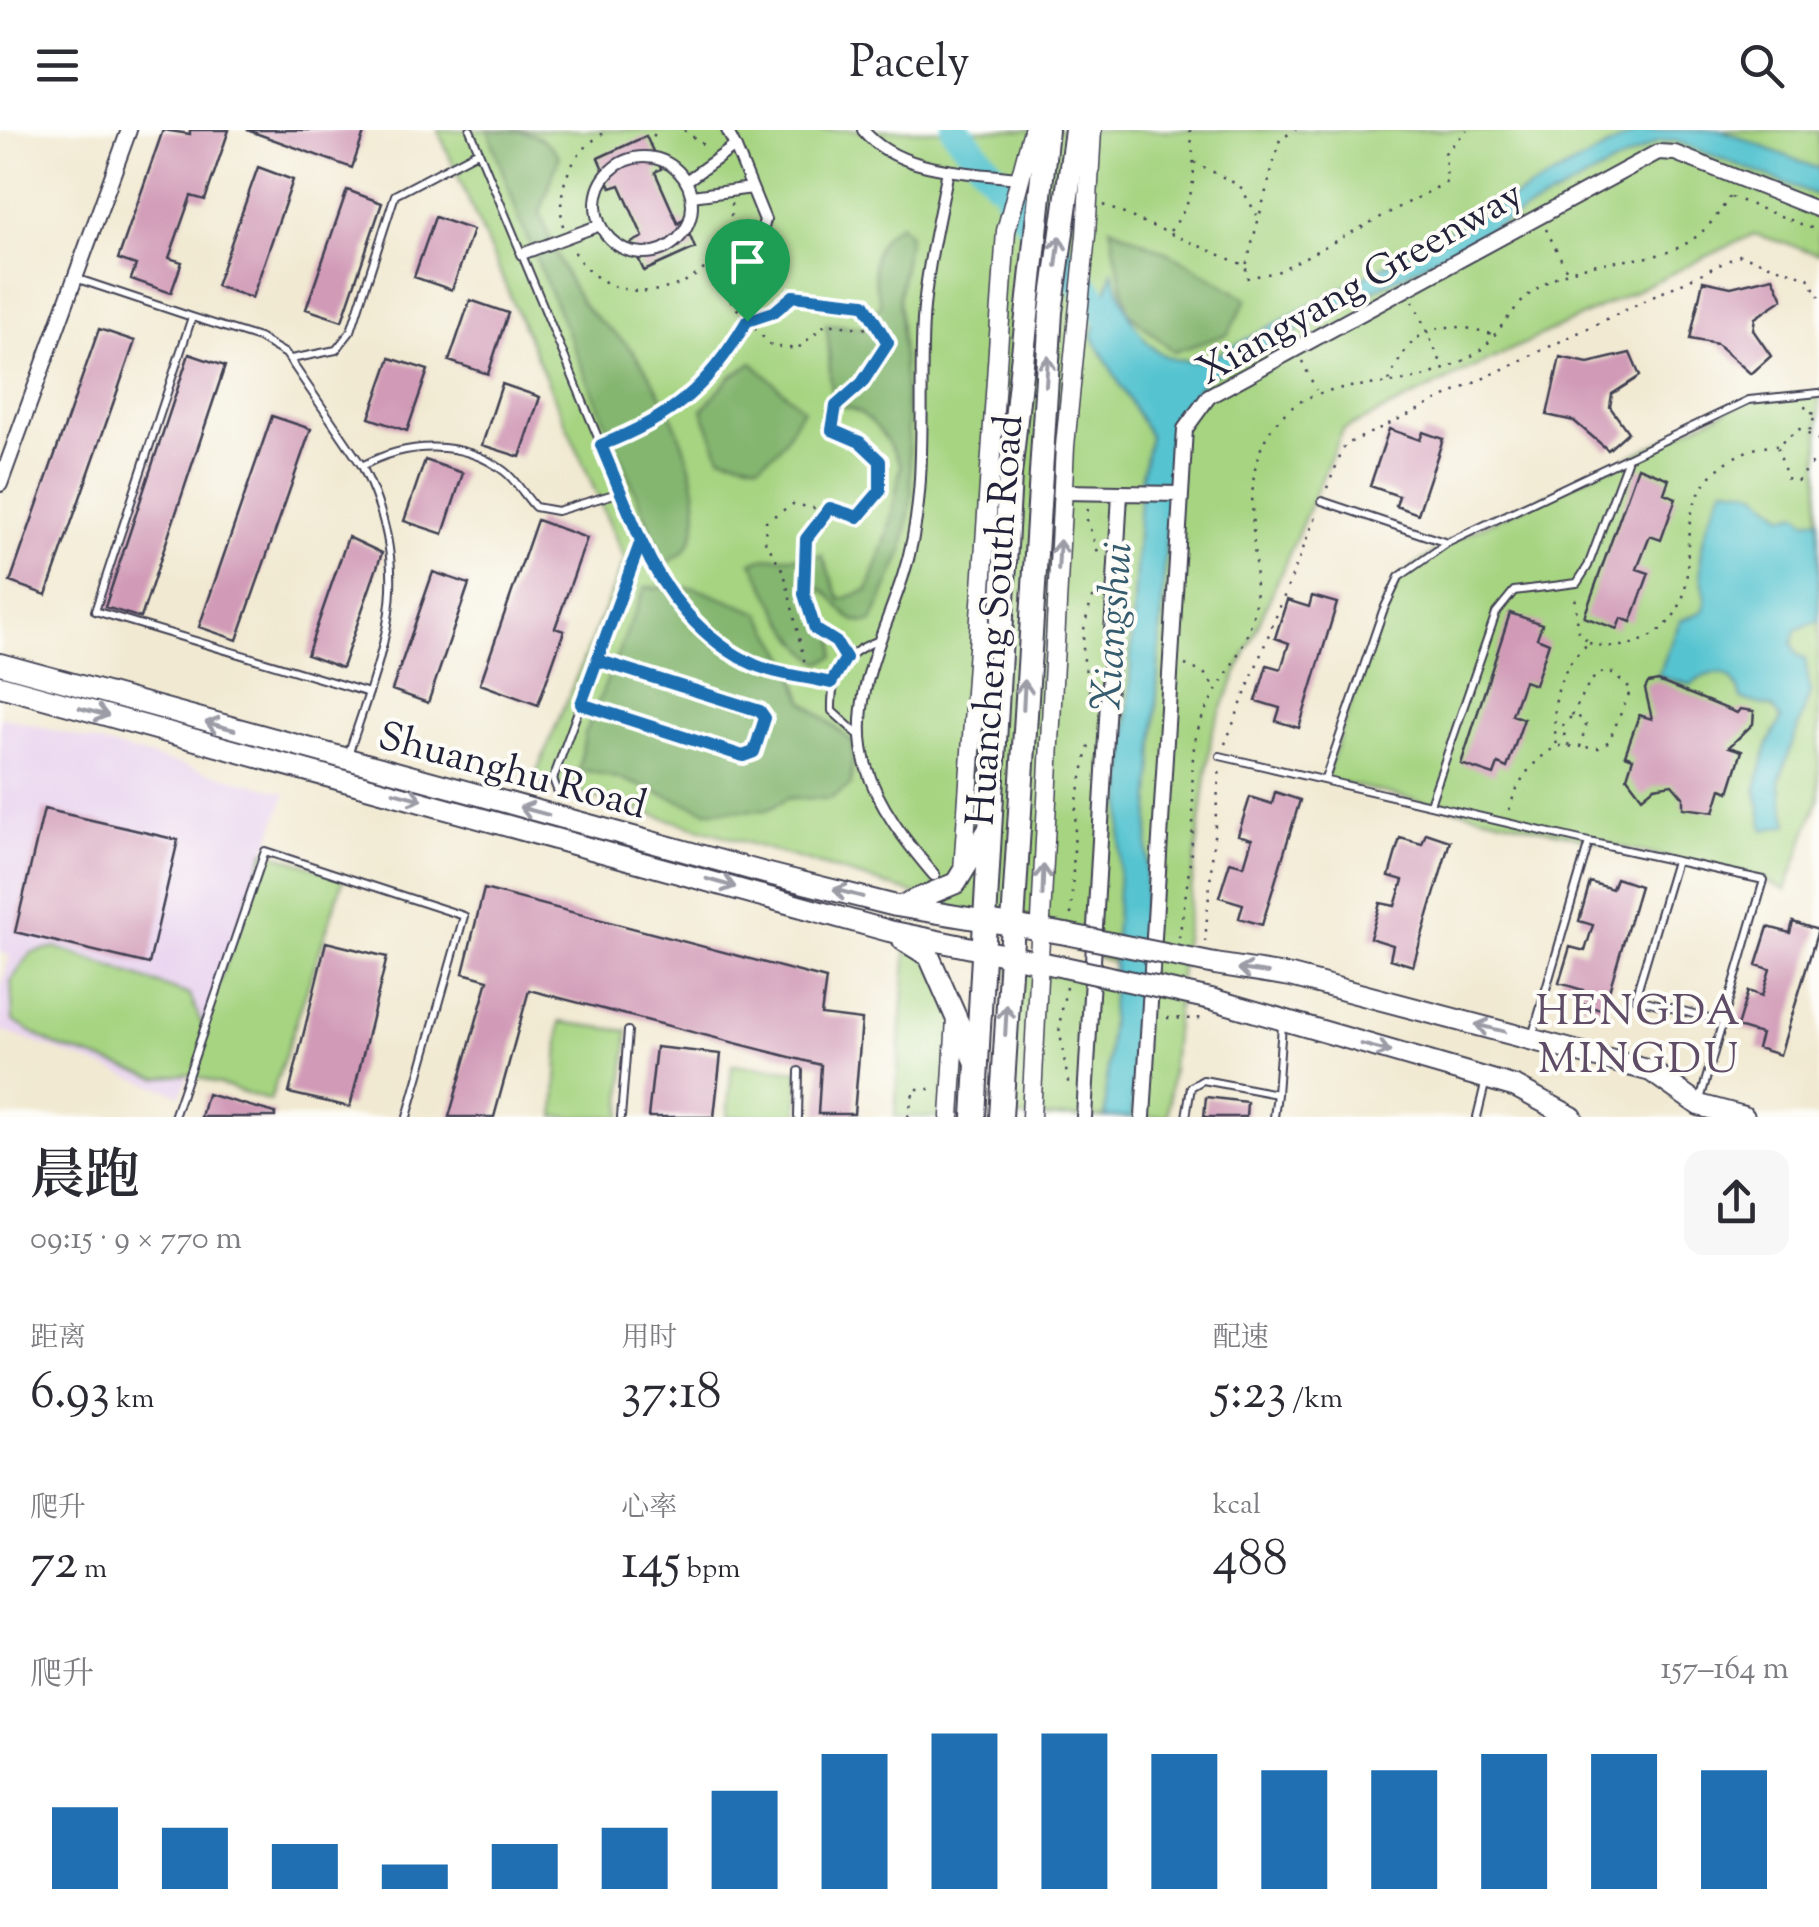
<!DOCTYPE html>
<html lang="zh">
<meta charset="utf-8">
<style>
:root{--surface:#fff;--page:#f7f7f7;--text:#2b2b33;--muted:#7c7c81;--accent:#1f6fb2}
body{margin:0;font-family:"Sorts Mill Goudy","Noto Serif SC",serif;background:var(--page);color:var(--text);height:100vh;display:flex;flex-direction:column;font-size:38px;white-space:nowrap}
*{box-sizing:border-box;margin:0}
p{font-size:32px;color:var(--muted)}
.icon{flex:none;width:55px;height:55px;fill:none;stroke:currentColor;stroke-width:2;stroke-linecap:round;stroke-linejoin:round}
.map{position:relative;height:987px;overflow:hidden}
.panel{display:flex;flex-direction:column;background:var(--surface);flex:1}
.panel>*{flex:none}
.pin{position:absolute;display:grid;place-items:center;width:85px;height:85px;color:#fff;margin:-102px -42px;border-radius:50% 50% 50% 0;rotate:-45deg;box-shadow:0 0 10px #0007}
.pin .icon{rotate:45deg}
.round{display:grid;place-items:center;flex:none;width:105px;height:105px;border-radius:20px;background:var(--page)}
.head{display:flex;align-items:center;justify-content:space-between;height:170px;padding:0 30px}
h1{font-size:55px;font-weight:600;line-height:75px}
.metrics{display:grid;grid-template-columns:repeat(3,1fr);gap:15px;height:170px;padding:10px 30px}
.metrics div{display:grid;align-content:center}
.metrics b{font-size:50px;font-weight:600}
.metrics small{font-size:28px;font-weight:400}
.metrics p{font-size:28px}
.chart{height:280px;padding:20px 30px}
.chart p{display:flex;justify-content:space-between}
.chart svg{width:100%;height:180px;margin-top:10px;stroke:var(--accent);stroke-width:6}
header{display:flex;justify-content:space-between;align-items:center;height:130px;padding:0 30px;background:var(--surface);font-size:45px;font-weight:600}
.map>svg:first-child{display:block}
</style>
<header><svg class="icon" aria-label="menu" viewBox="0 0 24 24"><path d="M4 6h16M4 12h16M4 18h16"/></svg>Pacely<svg class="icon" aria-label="search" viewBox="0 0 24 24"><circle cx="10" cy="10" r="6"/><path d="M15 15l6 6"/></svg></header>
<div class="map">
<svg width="1819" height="987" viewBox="0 0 1819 987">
<rect width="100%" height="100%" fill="#fdfcf7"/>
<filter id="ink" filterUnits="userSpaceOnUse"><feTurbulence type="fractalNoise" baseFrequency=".01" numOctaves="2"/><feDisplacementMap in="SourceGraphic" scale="20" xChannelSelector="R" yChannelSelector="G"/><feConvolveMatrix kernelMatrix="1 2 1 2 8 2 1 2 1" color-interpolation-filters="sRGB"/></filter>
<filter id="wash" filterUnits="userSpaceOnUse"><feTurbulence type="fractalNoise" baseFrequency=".0048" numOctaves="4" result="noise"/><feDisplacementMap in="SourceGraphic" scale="40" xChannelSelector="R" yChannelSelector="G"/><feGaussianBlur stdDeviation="2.25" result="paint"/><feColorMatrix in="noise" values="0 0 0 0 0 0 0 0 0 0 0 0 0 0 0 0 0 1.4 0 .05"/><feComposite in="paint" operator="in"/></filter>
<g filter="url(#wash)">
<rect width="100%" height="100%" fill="#f1e9d1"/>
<path fill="#e8d2ef" d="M0,586L286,663L181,965L0,900V861L10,826L0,822Z"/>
<path fill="#a6d481" stroke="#647b5e" stroke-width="2.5" d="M438,0H1819V124L1754,104L1343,300L1212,601L1179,854L1168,987H1001L1010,826L1171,852L891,756L534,649L625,430Z
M1819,263V668L1786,760L1764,750L1325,649L1383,481L1399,447L1447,413L1749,270Z
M265,721L344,747L270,971L189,944L158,948L54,915L13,891L11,851L31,823L55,817L190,865L203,897Z
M907,813L929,826L977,935L974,987H895Z
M560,892L628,901L621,987H555Z
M732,935L799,941L798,987H727Z"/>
<path fill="#84b66f" stroke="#536c55" stroke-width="2.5" d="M488,0C518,0 543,0 559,27L540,83C553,115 564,146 583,174C595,190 614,201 628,216C662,252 723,376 684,421C679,426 671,430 666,435L521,93Z
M900,94L909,105L899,168L912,365L903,421L872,492C841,497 841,468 819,458L817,472C832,491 837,503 834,527L820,533C788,508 772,467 752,432C777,423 797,430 822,425L840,470L868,460L888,403L901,335C886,307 870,279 836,275C826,247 832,223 826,194L879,199L871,185L881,175C871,142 867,113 900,94Z
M1110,97L1179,128L1247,169L1228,204L1174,222L1128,182Z
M752,233L803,279L779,319L759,334L720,326L702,280L730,247Z
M645,457L695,458L760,483L787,528L804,572L853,612L851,655L830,669L789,668L767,680L706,681L625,650L579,639L585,604Z"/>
<path fill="#57c4d0" stroke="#3c7386" stroke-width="2.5" d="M1640,0H1721L1819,39V66L1676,11H1659L1207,248C1169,286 1176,343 1167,394L1132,987H1105L1141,349L1150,306L1092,206L1113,141C1128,190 1150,247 1213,227Z
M1724,357C1761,359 1758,364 1784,386L1799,383L1806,391L1819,388V491L1797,499L1792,513L1797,525L1805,528L1810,563L1779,651L1788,695L1764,700L1756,659L1767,616L1781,589L1771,577L1741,569C1734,539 1713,537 1691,555L1658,546L1680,491L1703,481C1709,464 1702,458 1701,442C1699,409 1710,385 1724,357Z"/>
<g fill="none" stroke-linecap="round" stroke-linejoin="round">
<path stroke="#57c4d0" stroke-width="30" d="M956,0L997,50
M1009,65L1127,210"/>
</g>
<g id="blocks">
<path fill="#d19bb7" d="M163,0L190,4V0H229L205,70L191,66L169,128L182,132L171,163L131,149L136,135L118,129Z
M247,0H365L352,38Z
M646,6L661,39L655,42L678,94L683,89L695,118L644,141L631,113L643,107L620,55L611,58L598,28Z
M258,37L293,50L252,168L216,156Z
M347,60L382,73L342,191L306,179Z
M435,87L473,100L452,160L414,147Z
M1773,147L1783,169L1755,188L1753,200L1771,226L1751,244L1717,214L1690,209L1703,151L1731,157Z
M470,170L508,183L488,244L449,231Z
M99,199L135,211L46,465L10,452Z
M1630,223L1640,246L1612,264L1610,277L1628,302L1608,320L1574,291L1547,285L1560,227L1588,233Z
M189,224L225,236L141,488L105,477Z
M390,228L428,240L407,301L369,288Z
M502,254L540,267L520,327L482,315Z
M272,286L311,299L237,510L199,497Z
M1389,299L1420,310L1423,302L1443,309L1418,384L1396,376L1399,366L1370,356Z
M425,330L463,343L443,404L404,391Z
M1638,337L1669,349L1664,363L1676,368L1661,410L1650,406L1637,439L1649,443L1631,492L1621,488L1617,499L1584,487Z
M537,390L587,408L555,498L564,501L538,575L480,554Z
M348,407L382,423L342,538L307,525Z
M433,442L469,454L428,573L392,560Z
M1312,466L1337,473L1299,598L1276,591L1280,578L1256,571L1267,535L1281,539L1289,513L1275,508L1287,470L1309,477Z
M1510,483L1542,494L1537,508L1549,513L1535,555L1524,551L1512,585L1524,589L1507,638L1498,634L1494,645L1461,634Z
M1658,551L1737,583L1740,579L1754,581L1753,594L1729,617L1742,621L1729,662L1721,659L1714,682L1683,678V667L1672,654L1654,657L1642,667L1627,647L1633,628L1625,625L1639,585L1652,589L1645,559L1648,553Z
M1275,662L1300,670L1262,795L1239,788L1243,774L1219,767L1230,732L1244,736L1252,709L1238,705L1250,667L1272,674Z
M44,679L178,710L149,834L15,802Z
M1426,703L1450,711L1413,836L1390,829L1393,815L1370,808L1380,773L1395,776L1403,750L1389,746L1400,708L1422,714Z
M1616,748L1640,756L1603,881L1579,873L1583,860L1559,853L1570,817L1585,821L1593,795L1579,791L1590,752L1612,759Z
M484,759L826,849L821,885L862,890L854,984H818L821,935L529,860L494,987H449L488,850L463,843Z
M1793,792L1818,800L1780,925L1757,918L1761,904L1737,897L1748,861L1762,866L1770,839L1756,835L1768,797L1790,803Z
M326,812L387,827L350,977L289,963Z
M656,917L721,924L714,987H648Z
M207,964L275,983V987H201Z
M1206,967L1247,972L1246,987H1204Z"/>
</g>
</g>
<g filter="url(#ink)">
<use href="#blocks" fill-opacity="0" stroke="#414052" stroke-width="2.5"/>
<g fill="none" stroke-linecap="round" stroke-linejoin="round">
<defs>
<path id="service" d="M470,0L649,430L699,500L756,535L831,553
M75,148L192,187
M291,229L336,220L351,201L395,65L479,21
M362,336L286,224L259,208L192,187L95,481L369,563
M1322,371L1447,413L1749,270L1819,263
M581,574L743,626L754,622L765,588L760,581L597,529
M862,608L832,581C831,544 842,524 877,511
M348,625C384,517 417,446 362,336C406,312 462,309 504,341C515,349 525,366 535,377L557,381L621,362
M1220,626L1589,712
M1325,649L1383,481L1399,447L1446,414
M559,665L553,649L640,412
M1430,674L1496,483L1514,461L1577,453L1588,436L1627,331
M1676,731L1635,868L1723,892
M1532,907L1589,712L1764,750L1700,970
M174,987L265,721L464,786L407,987
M621,987L628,901
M798,987L799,941
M1186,987L1191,957L1203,950L1277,964L1282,895
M1274,987L1277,964
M1477,987L1486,950"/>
<path id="pedestrian" d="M863,0C898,43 967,42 1018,48
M735,16L752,58
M596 75a48 48 0 1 1 96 0a48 48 0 1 1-96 0Z
M686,51L735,16L727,0
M692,66L752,58L765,90L758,115
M522,124L600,95
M934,745C907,713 878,677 866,636C847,572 884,505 903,446C930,364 918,274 923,190C926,140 939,89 948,40"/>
<path id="minor" d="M0,354L129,0
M1063,362L1179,364
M1084,987L1120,364
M1143,987L1185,299L1209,266L1658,22L1675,23L1819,80"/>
<path id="tertiary" d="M963,741L1006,101L1033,0
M950,987L956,888
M1031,987L1065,316L1086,105L1092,0"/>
<path id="secondary" d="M0,534L765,743L896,776L1066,804
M0,556L889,801L1064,837
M903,775L956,753L990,697
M903,810L929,826L977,935
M1215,834L1291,846L1651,941L1699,975L1744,987
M1211,869L1516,957L1572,987"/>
<path id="trunk" d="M974,987L1010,345L1047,0
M1001,987L1051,182L1076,0"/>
</defs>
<use href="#service" stroke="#414052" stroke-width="10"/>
<use href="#pedestrian" stroke="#414052" stroke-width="14"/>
<use href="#minor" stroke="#414052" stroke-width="18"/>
<use href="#tertiary" stroke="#414052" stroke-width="21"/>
<use href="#secondary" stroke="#414052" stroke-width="24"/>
<use href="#trunk" stroke="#414052" stroke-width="26"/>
<path stroke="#414052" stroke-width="2.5" stroke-dasharray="2.5 8" stroke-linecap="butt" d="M684,0L706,17
M646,26L656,0
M1194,32L1240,56L1257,85
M1731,67L1819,101
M1103,75L1246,136L1280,9L1296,0
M563,96C555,56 573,19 609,0
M1546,99L1567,141
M1170,101C1198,66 1196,42 1190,0
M574,122C617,195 738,159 731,72
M711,133L723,161L747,191L774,182L793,166L864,174L889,213L861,253L836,275L832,299L860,312L881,331V361L858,387L793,374L766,391L765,411L784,442L805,534
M1246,138V148L1277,142L1447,52L1445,23L1467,0
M1413,171L1443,237
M747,191L772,216L797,219L826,194L879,200
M1302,231L1316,260
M1389,251C1412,197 1437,188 1492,204
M1805,276L1806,281L1819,286
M1809,301L1815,286
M613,310L655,294L695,263L729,220L758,173V127
M1819,310L1799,299L1777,316L1787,348L1797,351L1819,326
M1327,358L1345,315L1740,125L1808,148L1819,167
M1088,379L1086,387L1100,428
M829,380L806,409L804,464L815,499L840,519
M1589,513C1632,526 1681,501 1686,452C1689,429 1686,405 1692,382C1701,344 1739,315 1777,316
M1185,535L1204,543L1217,561
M1092,572C1081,521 1077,505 1098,455
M1572,586L1590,551L1603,542L1613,543L1631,559L1609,611L1599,618L1580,617
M1225,614L1317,384
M1559,616L1580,617L1586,595L1578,586L1566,589L1562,599L1569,616
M1509,680C1518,650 1530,633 1557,616C1550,575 1557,540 1589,513L1578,500L1575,464
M1071,785L1076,675L1089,615
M1179,808C1185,770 1191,733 1193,695C1194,668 1190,638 1195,611C1205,561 1250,526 1255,473C1260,419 1238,349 1270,301C1310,242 1371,264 1428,245C1446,239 1476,227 1488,213C1504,194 1518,171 1539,157C1610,107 1679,162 1733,60
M1205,812L1220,636
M1066,857L1059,897L1069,958
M1167,888L1199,889V885
M908,987L914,959H935"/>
<use href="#service" stroke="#fff" stroke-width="6"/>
<use href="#pedestrian" stroke="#fff" stroke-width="10"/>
<use href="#minor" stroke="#fff" stroke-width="14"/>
<use href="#tertiary" stroke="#fff" stroke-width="18"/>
<use href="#secondary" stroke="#fff" stroke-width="20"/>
<use href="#trunk" stroke="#fff" stroke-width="22"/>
<defs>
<path id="secondary-bridge" d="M1066,804L1215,834
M1064,837L1211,869"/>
</defs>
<use href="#secondary-bridge" stroke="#414052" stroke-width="24" stroke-linecap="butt"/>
<use href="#secondary-bridge" stroke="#fff" stroke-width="20"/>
</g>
<defs><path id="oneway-shaft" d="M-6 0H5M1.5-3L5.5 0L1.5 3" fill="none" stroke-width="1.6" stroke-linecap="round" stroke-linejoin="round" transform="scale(2.5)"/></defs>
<g stroke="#9c9ca7">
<use href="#oneway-shaft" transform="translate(1058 121) rotate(-83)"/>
<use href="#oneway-shaft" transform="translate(1047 241) rotate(-86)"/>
<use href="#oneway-shaft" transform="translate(1059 425) rotate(-87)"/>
<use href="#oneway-shaft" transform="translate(1024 565) rotate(-87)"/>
<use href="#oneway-shaft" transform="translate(94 582) rotate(15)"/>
<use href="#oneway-shaft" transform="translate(220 596) rotate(-165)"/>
<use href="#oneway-shaft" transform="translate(408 666) rotate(15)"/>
<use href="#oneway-shaft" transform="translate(534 681) rotate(-165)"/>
<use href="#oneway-shaft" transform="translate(1043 750) rotate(-88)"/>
<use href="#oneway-shaft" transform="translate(721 753) rotate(16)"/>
<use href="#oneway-shaft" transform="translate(848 763) rotate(-165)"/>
<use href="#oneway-shaft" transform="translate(1253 841) rotate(-172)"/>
<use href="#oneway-shaft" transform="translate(1006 890) rotate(-87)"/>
<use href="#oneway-shaft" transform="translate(1490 898) rotate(-166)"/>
<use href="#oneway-shaft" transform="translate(1376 918) rotate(15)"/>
</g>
</g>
<g fill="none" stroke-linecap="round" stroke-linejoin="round" filter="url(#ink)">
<defs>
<path id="route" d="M747,191C707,258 673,287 601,315L641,411C621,465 601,519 581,574L743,626L754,622L765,588L760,581L597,530L641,411C663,462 703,512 755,535C778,545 807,547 831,553L846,528L836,512L815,499L804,464L806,409L830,378L858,387L880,361V331L860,312L832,300L836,276L862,253L888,213L864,174L793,166L774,182L747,191"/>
</defs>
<use href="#route" stroke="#fff" stroke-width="20"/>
<use href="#route" stroke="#1f6fb2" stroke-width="12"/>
</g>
<g text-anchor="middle" stroke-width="8" stroke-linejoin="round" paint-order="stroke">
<g font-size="40" fill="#22223b" stroke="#fdfcf7">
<text transform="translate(1359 151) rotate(-30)" y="14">Xiangyang Greenway</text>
<text transform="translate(993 490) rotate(-86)" y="14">Huancheng South Road</text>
<text transform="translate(513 639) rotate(15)" y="14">Shuanghu Road</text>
</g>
<g font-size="42" font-style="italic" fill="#355b6f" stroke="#fdfcf7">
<text transform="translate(1110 496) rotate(-86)" y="15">Xiangshui</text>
</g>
<g font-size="42" letter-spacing="2.5" fill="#5f4c66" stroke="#fdfcf7">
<text x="1639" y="894">HENGDA<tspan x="1639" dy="48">MINGDU</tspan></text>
</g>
</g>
</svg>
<div class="pin" style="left:747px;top:191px;background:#1e9e55"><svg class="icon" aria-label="arrive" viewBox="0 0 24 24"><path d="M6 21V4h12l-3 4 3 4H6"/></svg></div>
</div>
<section class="panel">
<div class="head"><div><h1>晨跑</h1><p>09:15 · 9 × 770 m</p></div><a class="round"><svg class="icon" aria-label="share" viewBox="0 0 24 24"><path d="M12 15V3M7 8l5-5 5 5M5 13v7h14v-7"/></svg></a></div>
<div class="metrics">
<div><p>距离</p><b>6.93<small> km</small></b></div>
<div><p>用时</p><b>37:18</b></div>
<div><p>配速</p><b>5:23<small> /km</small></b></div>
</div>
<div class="metrics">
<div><p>爬升</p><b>72<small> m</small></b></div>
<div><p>心率</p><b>145<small> bpm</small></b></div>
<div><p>kcal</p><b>488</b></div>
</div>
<div class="chart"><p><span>爬升</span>157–164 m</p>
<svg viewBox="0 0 160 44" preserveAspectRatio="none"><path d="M5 44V24M15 44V29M25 44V33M35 44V38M45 44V33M55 44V29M65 44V20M75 44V11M85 44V6M95 44V6M105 44V11M115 44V15M125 44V15M135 44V11M145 44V11M155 44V15"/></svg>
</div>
</section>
